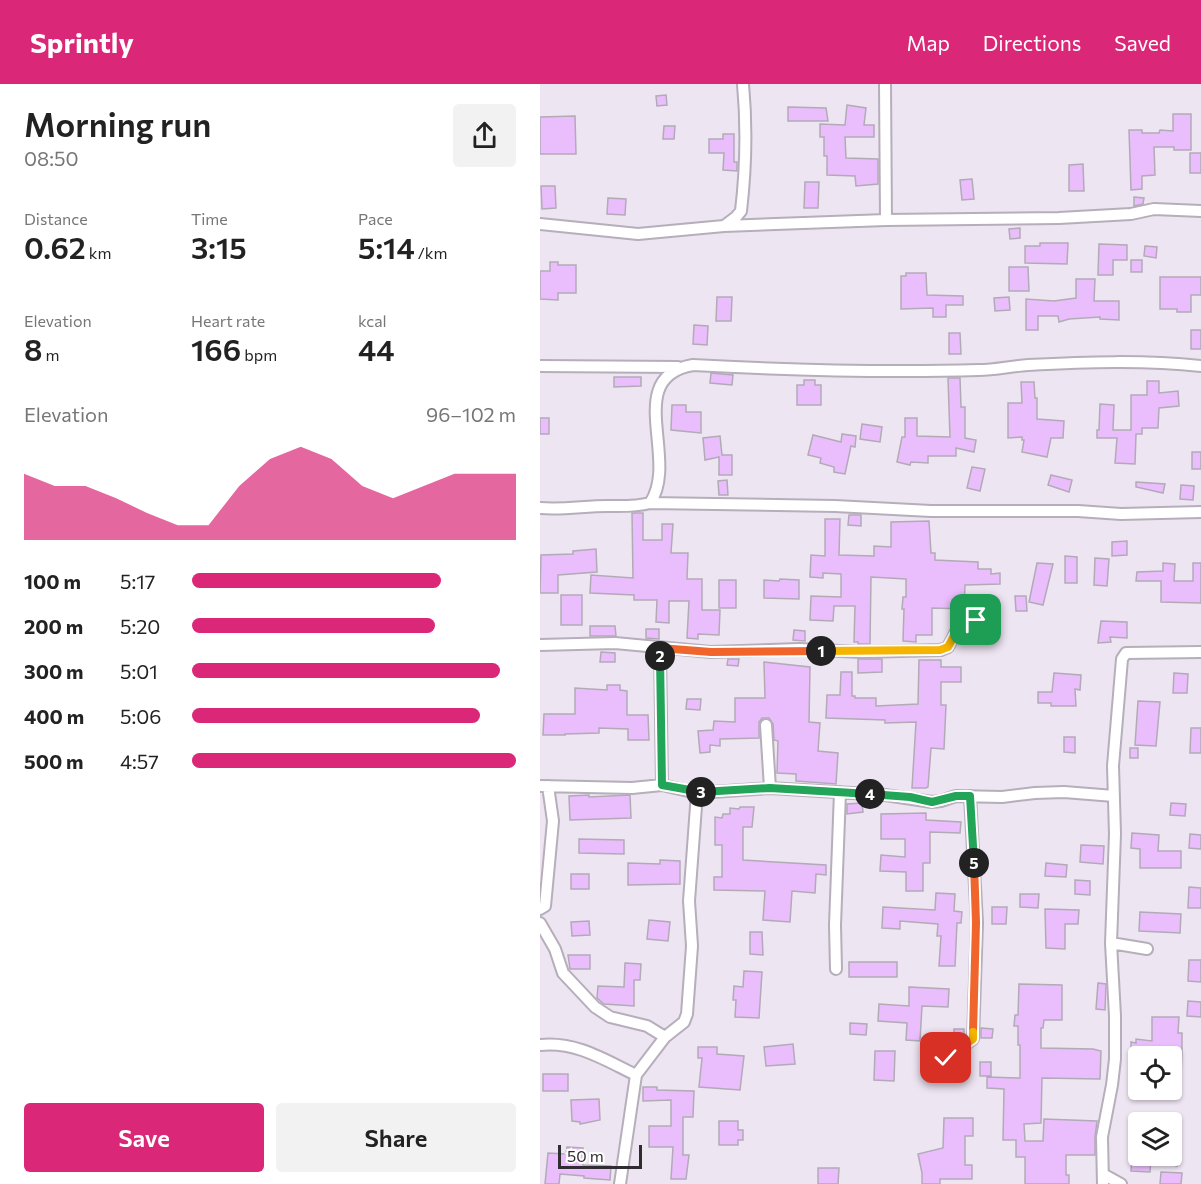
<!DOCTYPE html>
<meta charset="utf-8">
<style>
:root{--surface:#fff;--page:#f2f2f2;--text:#222;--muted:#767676;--accent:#db2777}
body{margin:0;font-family:Commissioner,sans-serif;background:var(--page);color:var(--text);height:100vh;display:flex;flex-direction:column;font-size:22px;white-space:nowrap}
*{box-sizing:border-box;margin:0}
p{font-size:20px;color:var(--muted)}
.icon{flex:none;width:33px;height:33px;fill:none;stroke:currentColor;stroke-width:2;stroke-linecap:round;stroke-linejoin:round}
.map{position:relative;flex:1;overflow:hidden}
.details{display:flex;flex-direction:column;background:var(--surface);width:540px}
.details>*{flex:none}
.buttons{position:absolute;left:588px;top:962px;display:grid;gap:12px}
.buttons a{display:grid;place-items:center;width:54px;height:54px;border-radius:6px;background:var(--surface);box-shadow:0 2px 4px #0004;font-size:30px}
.scale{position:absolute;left:18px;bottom:15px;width:84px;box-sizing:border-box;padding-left:6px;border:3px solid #302d32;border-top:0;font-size:16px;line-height:21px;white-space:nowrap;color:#302d32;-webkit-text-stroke:4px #fff;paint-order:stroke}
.pin{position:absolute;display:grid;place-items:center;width:51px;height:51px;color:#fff;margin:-26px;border-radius:12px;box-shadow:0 3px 9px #0006}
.km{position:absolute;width:30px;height:30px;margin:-15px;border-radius:50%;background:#222;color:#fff;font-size:16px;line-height:30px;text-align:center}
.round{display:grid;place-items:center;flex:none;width:63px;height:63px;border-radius:6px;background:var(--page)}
.overview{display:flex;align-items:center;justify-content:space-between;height:102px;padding:0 24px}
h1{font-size:33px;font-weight:600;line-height:45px}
.stats{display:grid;grid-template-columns:repeat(3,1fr);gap:9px;height:102px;padding:6px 24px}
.stats div{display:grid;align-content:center}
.stats b{font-size:30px;font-weight:600}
.stats small{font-size:16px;font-weight:400}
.stats p{font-size:16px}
.chart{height:168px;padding:12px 24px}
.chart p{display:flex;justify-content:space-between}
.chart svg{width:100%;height:108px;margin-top:6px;fill:var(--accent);opacity:.7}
.action{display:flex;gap:12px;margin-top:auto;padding:12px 24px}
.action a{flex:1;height:69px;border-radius:6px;background:var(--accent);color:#fff;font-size:24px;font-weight:600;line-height:69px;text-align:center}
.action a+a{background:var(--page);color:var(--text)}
ul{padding:0 24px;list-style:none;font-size:20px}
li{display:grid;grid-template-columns:96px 72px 1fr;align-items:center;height:45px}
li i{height:15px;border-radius:8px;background:var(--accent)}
header{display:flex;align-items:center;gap:36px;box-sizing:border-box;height:84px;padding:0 30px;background:var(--accent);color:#fff}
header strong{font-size:28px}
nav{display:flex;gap:33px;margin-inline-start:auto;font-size:21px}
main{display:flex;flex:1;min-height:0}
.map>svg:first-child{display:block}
</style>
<header>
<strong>Sprintly</strong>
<nav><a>Map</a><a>Directions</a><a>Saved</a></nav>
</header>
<main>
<section class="details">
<div class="overview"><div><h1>Morning run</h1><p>08:50</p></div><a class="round"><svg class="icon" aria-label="share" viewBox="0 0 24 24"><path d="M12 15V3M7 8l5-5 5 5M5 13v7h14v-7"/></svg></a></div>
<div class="stats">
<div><p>Distance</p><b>0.62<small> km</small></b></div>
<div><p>Time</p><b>3:15</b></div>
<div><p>Pace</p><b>5:14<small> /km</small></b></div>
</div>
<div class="stats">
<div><p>Elevation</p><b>8<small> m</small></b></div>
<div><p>Heart rate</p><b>166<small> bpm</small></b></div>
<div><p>kcal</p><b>44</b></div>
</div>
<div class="chart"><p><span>Elevation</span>96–102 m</p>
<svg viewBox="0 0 160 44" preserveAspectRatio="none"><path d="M0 44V17L10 22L20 22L30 27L40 33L50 38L60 38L70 22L80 11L90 6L100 11L110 22L120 27L130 22L140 17L150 17L160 17V44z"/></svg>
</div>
<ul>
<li><b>100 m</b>5:17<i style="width:77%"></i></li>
<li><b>200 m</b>5:20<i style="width:75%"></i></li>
<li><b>300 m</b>5:01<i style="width:95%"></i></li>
<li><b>400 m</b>5:06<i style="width:89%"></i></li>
<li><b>500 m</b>4:57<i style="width:100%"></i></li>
</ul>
<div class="action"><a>Save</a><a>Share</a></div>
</section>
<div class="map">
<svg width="661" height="1100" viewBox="0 0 661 1100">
<rect width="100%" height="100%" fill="#eee5f2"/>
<path fill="#eabefc" stroke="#b2aab6" stroke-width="1.5" d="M126,11L127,21L117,22L116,12Z
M307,21L326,24L324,41H334V53H305L306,74L338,75V100L316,102L315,92L287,91V72H284V53H280V40L305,41Z
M248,23L286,24L288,37H248Z
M633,30H651V66H634V63H614L615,91L602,92V105L591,106L589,46H602V49H619L620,46L633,47Z
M35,32L36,70H0V33Z
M124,42H135L134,55H123Z
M183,50H194V78H197V87L183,86L184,69H169V55H183Z
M650,69H661V89H650Z
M543,80L544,107H529V81Z
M432,95L434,115L422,116L420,96Z
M265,98H279L278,124H264Z
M1,102H15L16,124L2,125Z
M594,113L604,114L603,120L594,122Z
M68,114L86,115L85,131L67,130Z
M480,144V154L470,155L469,145Z
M500,159H528L527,180L485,179V162H500Z
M559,160L587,161V176H573V191H558Z
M605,162L617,163L616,174L604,172Z
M591,176H602V188H591Z
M10,178H18V181H36V209H18V216L0,215V187H10Z
M469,183H488L489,207H469Z
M366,189H386L387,211L423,212V221H406V233H393V224L361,225V192H366Z
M620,193H661V211H651V228H637V225H620Z
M536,195H555L554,217H579V236L560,235V233L529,235L519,238L518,232H498V246H486V215L514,217L536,214Z
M177,213H192L191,237H176Z
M469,213L470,226L455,227L454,214Z
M154,241L168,242L167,261L153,260Z
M651,246H661V265H651Z
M409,249H420L421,270H409Z
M171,289L193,291L192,301L170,299Z
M74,293H101V302L74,303Z
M408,294H420L421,323H425V354L436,356L434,368L416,364V372H388V379L371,378L370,381L357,378L362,353H365V334H377V352L410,353Z
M264,296H275V301H281V321H257V301H264Z
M607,297H619V309L638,307L639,322L619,324L618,344H602V350H596L595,380L575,379L577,354H557V346H559L560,320L574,321L573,346H591V311H607Z
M481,298H494L495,314H497V335L524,337L523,354H511L507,373L482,368L484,356H482V353L468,354V319H482Z
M132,321H146V328H161V349L131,346Z
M0,334H9V350H0Z
M322,340L342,343L340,358L320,355Z
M302,350L316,352L315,363L311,362L305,390L294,388V383L280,379L281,374L268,371L273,351L301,358Z
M180,352L182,371H192V391H179V373L165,376L163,354Z
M652,368H661V385H652Z
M432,383L445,385L440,407L427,404Z
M511,391L532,396L529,408L508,401Z
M187,396L188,411H179L178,397Z
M596,398L625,400L623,409L596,403Z
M641,401L654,402L653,416L640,415Z
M92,429H103V456H122V440H133L131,469H148L147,495H162V526H180L179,551L158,550V555L147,554L149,517H129V539L116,538L117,516H94V511L50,509L51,491L93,494Z
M309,431H321V442L308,441Z
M285,435H300L299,471L334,472V462L351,463V438L389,437L391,469H395V476L438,478V485H451V490L460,489V500L425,501L424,525L392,524V551H376V558L363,557L364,525H362L363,513H366V495L331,493L330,560H318V558H314L315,522H294L293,537L270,536L271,512L301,513V490L283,489V494L270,493L271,471L285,472Z
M587,457V471L572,472V458Z
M56,465L57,488L18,491V509H0L1,471L33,470V467Z
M525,472L537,473V499H525Z
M555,474L569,475L567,502L554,501Z
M497,479L513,480L503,521L489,518Z
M623,479L635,480L634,497H653V479H661V519L621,518V497H596L597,488L623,487Z
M240,495L259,496V515L224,514V496L239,497Z
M179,496H196V524H179Z
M21,511H42V541H21Z
M475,512H486L487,527H476Z
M561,537L587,538V554L570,553L571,558L558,559Z
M50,542H75L76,552H50Z
M106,545H119V555L106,554Z
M254,546L265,547V557L253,556Z
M61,568L75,569V578H60Z
M188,575H199L198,582L187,581Z
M318,575H342V588L318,589Z
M379,576H401V583H421V598H401V621H406L404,665L391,664L388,703L386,704H372L376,638L345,639V636L286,634L287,611H300L301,588H312V612H315V614H336V622L378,620Z
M224,578L270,583L269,638L280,639L278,667L298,669L296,700L256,697V690L237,689L238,657L234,656L233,640L229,634H222L219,638V654L180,655V662L170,661V668L160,669L158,647L173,646L174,637L195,638V614H225Z
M514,589L541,591L540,606L535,605L536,622H511V619H498V608H512Z
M634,589L648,590L647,609H633Z
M67,601H80V606L87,607V631H108L109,656H88V645L59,644V649L25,650V651H3L4,630H35V604L67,606Z
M147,615H161L160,626L146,625Z
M598,617L620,618L616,662L595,661Z
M651,644H661V669H650Z
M524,653H535V669L524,668Z
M590,664H598V674H590Z
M49,711V713L90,711L91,734L30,736L29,712Z
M322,719L323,728L307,730V720Z
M631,719L646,720L645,732L630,731Z
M200,723H214L212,743H203V776L286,781V791L276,790L275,809L252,807L250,838L223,836L225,807L174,806V793H182V761H175V733L182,734L183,730H190V724L199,725Z
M386,729V736L421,738L420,749L390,748V779H383V807H366V788L340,787L341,771L365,773V755H341V730Z
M592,749L619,751L618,767H641V784H600V765L591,764Z
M650,750L661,751V765L649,764Z
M39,755L84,756V770L39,769Z
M541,761L564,762L563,780L540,778Z
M120,776L140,777V800L88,801V779L120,780Z
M506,779L527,781L526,793L505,792Z
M31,790H49V805H31Z
M535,796L550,797V811L535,810Z
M649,803L661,804V824H648Z
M396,809L415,810L414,827L422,828L421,839H417L415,882H399L401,852H397L398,840L360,837V845L342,844L343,823L395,826Z
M480,810H499L498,824L480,823Z
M452,823H467L466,840H452Z
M505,825L539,826L538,840H525V865L506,864Z
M600,828L641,830L640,849L599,847Z
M109,836L130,838L128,857L107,855Z
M49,837L50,851L32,852L31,838Z
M210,848H222L223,871L210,870Z
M28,871H50V885H30Z
M649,876H661V898L648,897Z
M309,878H357V893H309Z
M85,879L101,880L100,896H94V922L64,920L57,914L58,902L84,903Z
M204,887L222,888L219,934L195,933L196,916H193L194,902L203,903Z
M558,899L566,900L565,926L556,925Z
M479,900L522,901V936H504L503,944H501V964L553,965L561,967L560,995L502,994L501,1039L484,1040L485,1057H503L504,1035L557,1037L555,1053V1071H526V1091H529V1100H485V1073H476V1056H463L464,1005L447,1004V993L480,994V961H478V942H474L475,931H478Z
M369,903L409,905L408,923L382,922L380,957L366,956L367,939L338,937L339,920L369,922Z
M648,917L661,918V933L647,932Z
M612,933H639L638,949H642V965L641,994H632V972H591V958L596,959V955L612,957Z
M310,939L327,940L326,951L310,950Z
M441,944L453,945L452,954H441Z
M414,945H424V952L414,959Z
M253,960L255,980L226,982L224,963Z
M158,963H177V970L204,972L200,1006L159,1003L162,974H158Z
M335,967H355L354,997L334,996Z
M440,978H451V992H440Z
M3,990H28V1007H3Z
M103,1003H117V1006L154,1007L153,1033H143V1071H149L146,1095H131L133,1063H109V1042H131V1016L103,1017Z
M59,1015L60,1036L40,1040V1038L32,1037L31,1016Z
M404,1034H433V1052H425V1081H432V1095H400V1100H382V1089L378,1070L403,1064Z
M179,1037H198V1046H203V1056H198V1061H179Z
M632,1055L641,1056L637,1082L632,1081Z
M27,1063L43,1064V1081L71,1082L70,1096L44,1094V1092L20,1090L19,1100H5L8,1069L26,1070Z
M592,1072L611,1073L610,1088L591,1087Z
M278,1084H299L298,1100H278Z
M621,1088L642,1089L641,1100H620Z"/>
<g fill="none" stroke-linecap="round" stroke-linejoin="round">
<defs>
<path id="street" d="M345,0L346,136L519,134L591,130L614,125L661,127
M0,140L98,150L184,142L346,136
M184,142L196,133L201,127C206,84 207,43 203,0
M0,282L138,283
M110,419L295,422L391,427H538L581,430L661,428
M0,424C23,426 45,422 67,422C82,422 95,423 110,419C140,376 82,293 153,281C248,286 343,289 439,286C455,286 472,282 488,281C546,278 604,276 661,282
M0,561L75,559L171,568L259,565L321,568L401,566L408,563L416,548L437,536L438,523
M120,564L122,701
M226,641L230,704
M0,702L92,704L122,701L157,709L230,704L345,711L392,718L401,717L416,712L462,713L495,709L524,708L574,712
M0,825L5,822L13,737L8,702
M0,839L15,865L23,889L55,923L70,933L107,942L125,953
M571,859L607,865
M296,885L295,841L300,708
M0,961C36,957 65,976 96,991
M406,974L433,955L437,839L430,712
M563,1090L581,1100
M80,1100L96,991L125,953L144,938L147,930L152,862L149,817L157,709
M563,1100L562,1053L572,1001L575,975V932L571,859L575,750L573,682L582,575L586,569L661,568"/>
</defs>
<use href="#street" stroke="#b6aeba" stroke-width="14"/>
<use href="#street" stroke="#fff" stroke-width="10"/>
</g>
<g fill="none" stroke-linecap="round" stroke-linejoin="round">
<defs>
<path id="split-1" d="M281,567L400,566L408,563L416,548L436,536"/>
<path id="split-2" d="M120,572V564L171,568L281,567"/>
<path id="split-3" d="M120,572L122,701L161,708"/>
<path id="split-4" d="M161,708L230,704L330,710"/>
<path id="split-5" d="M330,710L370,713L392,718L416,712H430L434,779"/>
<path id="split-6" d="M433,948L436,839L434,779"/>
<path id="split-7" d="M406,974L433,955V948"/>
</defs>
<use href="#split-1" stroke="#fff" stroke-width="12"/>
<use href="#split-2" stroke="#fff" stroke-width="12"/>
<use href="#split-3" stroke="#fff" stroke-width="12"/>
<use href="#split-4" stroke="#fff" stroke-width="12"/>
<use href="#split-5" stroke="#fff" stroke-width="12"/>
<use href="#split-6" stroke="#fff" stroke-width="12"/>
<use href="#split-7" stroke="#fff" stroke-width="12"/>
<use href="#split-1" stroke="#f5b400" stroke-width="8"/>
<use href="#split-2" stroke="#f0652b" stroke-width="8"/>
<use href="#split-3" stroke="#22a559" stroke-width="8"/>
<use href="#split-4" stroke="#22a559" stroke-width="8"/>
<use href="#split-5" stroke="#22a559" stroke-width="8"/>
<use href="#split-6" stroke="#f0652b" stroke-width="8"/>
<use href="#split-7" stroke="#f5b400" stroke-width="8"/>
</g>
</svg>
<div class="buttons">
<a><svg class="icon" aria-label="locate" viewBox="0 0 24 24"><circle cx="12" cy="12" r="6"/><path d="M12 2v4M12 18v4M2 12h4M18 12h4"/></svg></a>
<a><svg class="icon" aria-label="layers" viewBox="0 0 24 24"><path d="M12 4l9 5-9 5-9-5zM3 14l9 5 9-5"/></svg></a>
</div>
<div class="scale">50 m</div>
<div class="pin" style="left:436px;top:536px;background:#1e9e55"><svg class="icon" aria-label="arrive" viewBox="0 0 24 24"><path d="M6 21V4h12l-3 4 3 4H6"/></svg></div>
<div class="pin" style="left:406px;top:974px;background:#d93025"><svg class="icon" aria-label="check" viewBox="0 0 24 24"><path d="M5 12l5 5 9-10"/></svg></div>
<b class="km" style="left:281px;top:567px">1</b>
<b class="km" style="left:120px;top:572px">2</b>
<b class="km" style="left:161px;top:708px">3</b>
<b class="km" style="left:330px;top:710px">4</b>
<b class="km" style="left:434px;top:779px">5</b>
</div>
</main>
